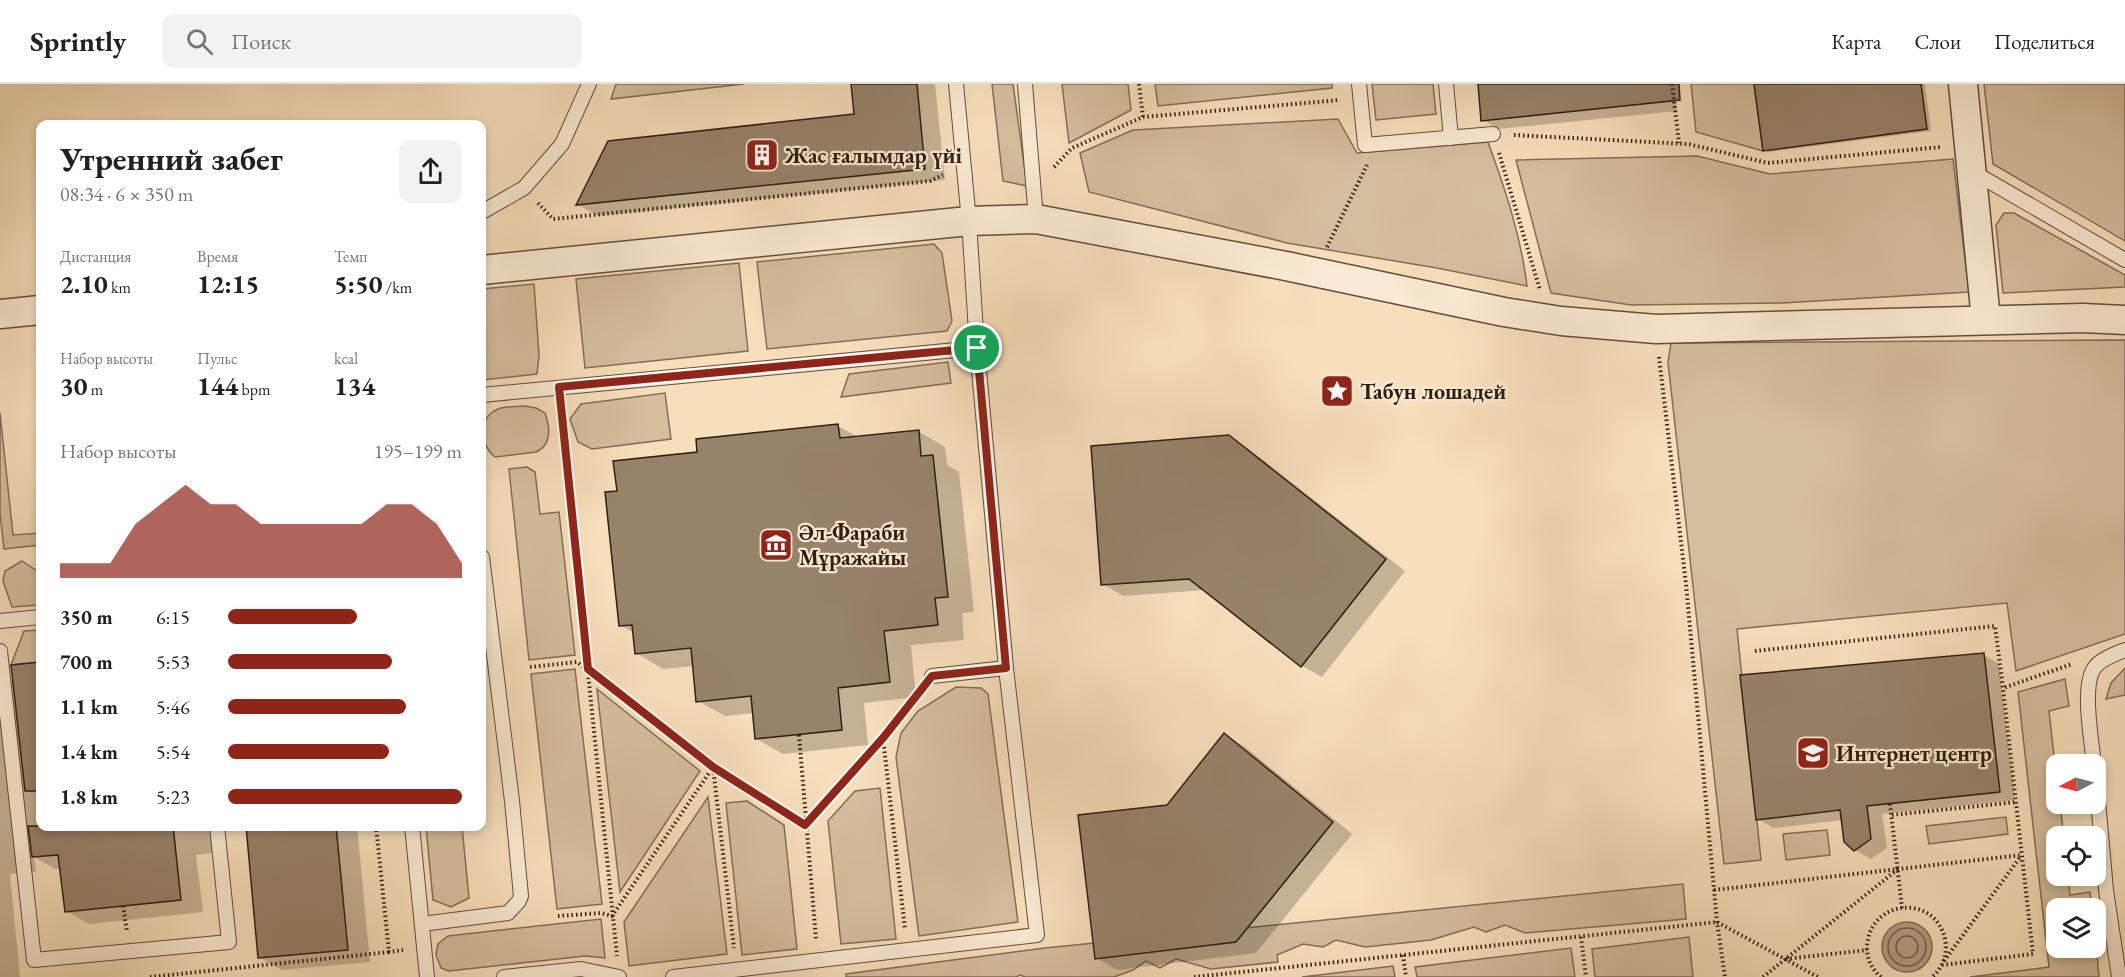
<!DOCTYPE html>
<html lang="ru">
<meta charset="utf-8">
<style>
:root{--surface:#fff;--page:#f2f2f2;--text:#202124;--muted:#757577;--line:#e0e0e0;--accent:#8f2418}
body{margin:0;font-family:"EB Garamond",serif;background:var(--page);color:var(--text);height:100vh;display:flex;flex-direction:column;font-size:22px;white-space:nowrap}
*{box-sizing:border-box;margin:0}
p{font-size:20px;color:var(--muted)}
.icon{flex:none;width:33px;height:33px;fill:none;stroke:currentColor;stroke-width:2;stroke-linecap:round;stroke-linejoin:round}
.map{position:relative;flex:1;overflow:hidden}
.panel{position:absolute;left:36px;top:36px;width:450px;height:711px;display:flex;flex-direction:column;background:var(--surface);border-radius:12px;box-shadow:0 3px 9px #0003}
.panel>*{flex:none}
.needle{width:39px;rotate:264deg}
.tools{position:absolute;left:2046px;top:670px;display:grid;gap:12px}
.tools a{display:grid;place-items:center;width:60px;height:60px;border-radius:12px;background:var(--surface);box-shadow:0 3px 9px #0003;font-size:30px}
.pin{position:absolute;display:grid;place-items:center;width:51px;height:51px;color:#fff;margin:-26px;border:3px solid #fff;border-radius:50%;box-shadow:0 2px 6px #0007}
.round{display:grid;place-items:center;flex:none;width:63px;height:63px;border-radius:12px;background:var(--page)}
.overview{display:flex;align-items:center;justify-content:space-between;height:102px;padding:0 24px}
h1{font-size:33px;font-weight:700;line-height:45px}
.figures{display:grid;grid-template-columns:repeat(3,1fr);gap:9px;height:102px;padding:6px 24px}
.figures div{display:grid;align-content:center}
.figures b{font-size:26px;font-weight:700}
.figures small{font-size:16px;font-weight:400}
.figures p{font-size:16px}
.chart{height:168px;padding:12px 24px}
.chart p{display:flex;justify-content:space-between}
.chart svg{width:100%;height:108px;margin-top:6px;fill:var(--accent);opacity:.7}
ul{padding:0 24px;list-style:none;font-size:20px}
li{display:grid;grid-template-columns:96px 72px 1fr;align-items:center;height:45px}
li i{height:15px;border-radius:8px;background:var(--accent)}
header{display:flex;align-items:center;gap:36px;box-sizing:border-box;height:84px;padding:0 30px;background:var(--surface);border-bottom:2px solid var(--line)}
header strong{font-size:28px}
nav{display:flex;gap:33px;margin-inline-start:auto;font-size:21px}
.search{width:420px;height:54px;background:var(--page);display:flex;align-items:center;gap:15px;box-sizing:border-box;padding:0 21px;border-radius:12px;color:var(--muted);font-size:22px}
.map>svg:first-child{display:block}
</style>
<header>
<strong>Sprintly</strong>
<div class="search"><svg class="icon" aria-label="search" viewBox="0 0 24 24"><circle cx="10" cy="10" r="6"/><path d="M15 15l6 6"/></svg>Поиск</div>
<nav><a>Карта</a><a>Слои</a><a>Поделиться</a></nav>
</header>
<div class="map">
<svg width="2125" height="893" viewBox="0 0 2125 893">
<rect width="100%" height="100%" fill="#f7dfbb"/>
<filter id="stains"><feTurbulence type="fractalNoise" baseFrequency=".00333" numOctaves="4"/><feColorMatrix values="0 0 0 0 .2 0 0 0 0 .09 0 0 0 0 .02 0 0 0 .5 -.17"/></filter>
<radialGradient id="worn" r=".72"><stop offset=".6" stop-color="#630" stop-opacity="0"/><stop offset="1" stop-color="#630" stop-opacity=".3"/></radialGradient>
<path fill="#d5be9e" stroke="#826e58" stroke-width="1.5" d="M616,0H744L611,15Z
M992,0H1013L1027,102L1003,97Z
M1062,0H1128L1131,26L1069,59Z
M1155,0H1332V4L1158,22Z
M1372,0H1433L1436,30L1376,36Z
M1691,0H1754L1763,67L1696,48Z
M1984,0H2125V157L1993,80Z
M1338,35L1357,69L1488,58C1505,105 1521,152 1527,202L1437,184L1287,159L1089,108L1080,69L1133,46Z
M1697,72L1770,90L1953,75L1969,208L1782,219L1631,221L1551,209L1516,76Z
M2004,129H2014L2125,191V203L2003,209L1996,141Z
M934,160L942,169L952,237L947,247L767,265L757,178Z
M739,179L748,267L585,284L576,195Z
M534,200L539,271L537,290L482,296V205Z
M2125,256V550L2016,587L2007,519L1737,545L1761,776L1724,780L1668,278L1671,259Z
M948,278L951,299L841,313L849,290Z
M665,309L671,355L592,365L578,358L570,335L581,320Z
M525,322L536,324L545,329C550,343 553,360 536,368L495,373C479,360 477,331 501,324C509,322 518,323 525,322Z
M0,329L13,451L40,449V461L4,465L0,430Z
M527,383L535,388L540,430L559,428L575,571L529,576L509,385Z
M22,477L37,487L39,521L12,523L3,497L5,487Z
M40,546V578L11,581L24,547Z
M2125,584V611L2106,615L2111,599Z
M575,585L602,820L557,825L531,590Z
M2065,595L2069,622L2049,627L2056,689V720H2060L2064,753H2056V792H2068L2070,811L2090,808L2092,825H2056V864H2096V859L2099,893H1970L2049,883L2018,608Z
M956,603L981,604L988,610L1018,838L919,852L896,673L901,649L918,627Z
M597,605L700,687L620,808Z
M880,704L896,855L841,860L828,737L855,707Z
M708,713L727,870L629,882L624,838Z
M747,717L784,741L797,865L742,871L726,719Z
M2006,733L2008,750L1929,760L1926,742Z
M426,743H462L469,814L451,823L433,816Z
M1827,746L1830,771L1786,776L1783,750Z
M1683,800L1686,835L1525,849L1505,841L1486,848L1474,843L1431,856L1365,863L1336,856L1323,863L1303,860L1277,871L1278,878L1211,885L1176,875L1160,884L1146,877L1133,886L1114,893H1025L1020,891L1016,893H846V890L1045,864Z
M601,835L605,874L585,872L449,887L441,884L436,871L438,860L448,852Z
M1689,853L1693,893H1595L1592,865Z
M1571,864L1575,893H1417L1415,883Z
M1393,882L1395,893H1302Z"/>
<path fill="#b39d82" stroke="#7e6a55" stroke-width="1.5" d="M1882 863a25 25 0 1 1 50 0a25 25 0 1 1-50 0Z"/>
<path fill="#0003" d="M853,0H935L945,96L598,132L578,121L856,31Z
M1479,0H1674L1677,27L1498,45L1483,36Z
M1756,0H1925L1931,47L1769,68L1764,66Z
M838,342L858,353L918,347L945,363L947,381L959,388L974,528L962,529L964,556L911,561L916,613L864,619L868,661L783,670L757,655L754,629L725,632L698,617L694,582L663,585L636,569L634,549L620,541L618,409L699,370Z
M1228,353L1249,365L1405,487L1322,593L1302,582L1206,506L1123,512L1103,500Z
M1984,571L1999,580L2015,716L1882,730L1887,764L1871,775L1855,766L1843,736L1773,744L1758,735Z
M40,579V742H216L219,768L196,771L203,828L89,840L66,827L62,785H55L34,773L36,788L10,790L20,893H0V589L14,597L12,582Z
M1225,651L1245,663L1352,750L1256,869L1117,886L1097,874L1168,722Z
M247,742H357L370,878L282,886L260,874Z"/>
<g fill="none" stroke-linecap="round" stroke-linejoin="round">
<path stroke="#715e4a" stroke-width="1.5" d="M1888 863a19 19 0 1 1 38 0a19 19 0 1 1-38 0Z
M1896 863a11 11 0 1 1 22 0a11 11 0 1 1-22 0Z"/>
</g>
<path fill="#97826a" stroke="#2f1e12" stroke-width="1.5" d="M851,0H917L925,85L576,121L608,57L854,30Z
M1478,0H1679L1680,16L1481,37Z
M1754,0H1921L1927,45L1763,67Z
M838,340L840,354L919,346L921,372L933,371L948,513L935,514L938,541L884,547L890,598L838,604L842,646L755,655L751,612L696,618L691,564L635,570L632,541L619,542L605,408L617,407L613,377L697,368L696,355Z
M1229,351L1386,475L1301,583L1189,495L1101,501L1091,362Z
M1984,569L2000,708L1867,722L1871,755L1854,767L1844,758L1840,726L1756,736L1740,591Z
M40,578V707H25L11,581Z
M1224,649L1333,738L1236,858L1095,875L1078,731L1167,721Z
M28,742H173L181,816L65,828L58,771L32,773Z
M246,742H336L348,866L258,874Z"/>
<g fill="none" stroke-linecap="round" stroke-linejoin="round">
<defs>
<path id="lane" d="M956,0L969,137L977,264
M1025,0L1036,135
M1359,0L1365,61L1493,50
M1446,0L1451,54
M1973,88L2125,176
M482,128L524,104L562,60L589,0
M482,311L977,264L1006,584L1037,851L673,893
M0,537L40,533
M0,567L34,876L229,858L217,742
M932,592L1006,584
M2094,681C2092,658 2082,606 2093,586C2098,576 2115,570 2125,566
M2096,694L2106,806L2119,893
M412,742L427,893
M422,840L508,829L519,817L521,812L512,717L482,473
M504,893L581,885L619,893"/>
<path id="street" d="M1963,0L1986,236
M482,186L969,137L1036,135L1286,182L1504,228L1561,237L1656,245L2083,234L2125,236
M0,230L40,226"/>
</defs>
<use href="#lane" stroke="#614e3c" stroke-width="16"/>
<use href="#street" stroke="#614e3c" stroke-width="31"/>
<path stroke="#2f1e12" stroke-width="4" stroke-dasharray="1.5 3" stroke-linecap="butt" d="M1139,0L1143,33
M1672,0L1679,59
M1514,51L1688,60L1768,79L1941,63
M1499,69L1540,206
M1054,83L1072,64L1143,33L1340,16
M538,119L553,135L930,97L943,91
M1327,163L1367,81
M1659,273L1686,500L1717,838L1725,893
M561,325L617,872
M1755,567L1995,542L2003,604L2072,580
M530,583L577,578L713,683L734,864
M799,651L816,855
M883,654L905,845
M1890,720L1902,824
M1892,731L2016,718
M376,742L389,868L403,866
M1714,806L2022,771
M123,822L127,848
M558,832L601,829L612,832L713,683L805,741L883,654L918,608
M1581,853L1586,893
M1403,871L1406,893
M1786,875L1867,866
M1944,877L2021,772
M1942,881L2033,870L2003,604
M150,893L389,868
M1194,893L1717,838L1818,893
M1763,893L1898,785
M1881,893C1872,885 1867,876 1867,864C1868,816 1934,808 1945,855C1948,869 1943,884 1932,893"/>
<use href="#lane" stroke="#faead3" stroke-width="14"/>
<use href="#street" stroke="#faead3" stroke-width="28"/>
</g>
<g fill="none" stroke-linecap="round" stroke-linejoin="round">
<defs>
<path id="route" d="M977,264L1006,584L932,592L883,654L805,741L713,683L588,585L559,303Z"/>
</defs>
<use href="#route" stroke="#fff" stroke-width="12"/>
<use href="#route" stroke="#8f2418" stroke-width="8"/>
</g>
<defs>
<symbol id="building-square" viewBox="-11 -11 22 22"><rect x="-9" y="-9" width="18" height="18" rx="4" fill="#8f2418" stroke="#faead3"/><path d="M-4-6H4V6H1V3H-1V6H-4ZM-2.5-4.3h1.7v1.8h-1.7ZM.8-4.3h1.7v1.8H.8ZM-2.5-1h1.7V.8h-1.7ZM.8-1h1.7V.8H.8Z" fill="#fff"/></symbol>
<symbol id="sight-square" viewBox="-11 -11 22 22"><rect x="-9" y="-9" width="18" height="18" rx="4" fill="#8f2418" stroke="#faead3"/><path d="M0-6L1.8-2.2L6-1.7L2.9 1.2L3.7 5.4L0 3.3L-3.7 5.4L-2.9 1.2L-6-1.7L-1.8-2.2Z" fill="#fff"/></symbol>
<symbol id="museum-square" viewBox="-11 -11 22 22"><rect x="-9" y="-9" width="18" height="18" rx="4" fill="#8f2418" stroke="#faead3"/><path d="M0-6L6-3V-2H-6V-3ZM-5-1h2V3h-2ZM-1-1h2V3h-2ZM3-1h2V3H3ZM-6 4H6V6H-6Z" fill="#fff"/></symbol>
<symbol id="university-square" viewBox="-11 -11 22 22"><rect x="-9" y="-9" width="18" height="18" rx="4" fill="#8f2418" stroke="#faead3"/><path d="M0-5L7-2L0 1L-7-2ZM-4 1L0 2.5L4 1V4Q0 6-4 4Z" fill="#fff"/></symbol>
</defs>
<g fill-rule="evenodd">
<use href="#building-square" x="743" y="52" width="38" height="38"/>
<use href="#sight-square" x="1318" y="288" width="38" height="38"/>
<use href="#museum-square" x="757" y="442" width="38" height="38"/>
<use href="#university-square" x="1794" y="650" width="38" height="38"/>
</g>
<g text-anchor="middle" stroke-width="4.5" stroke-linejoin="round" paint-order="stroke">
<g font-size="22" font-weight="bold" fill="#2f1e12" stroke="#faead3" text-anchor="start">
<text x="785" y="79">Жас ғалымдар үйі</text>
<text x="1360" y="315">Табун лошадей</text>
<text x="799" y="456">Әл-Фараби<tspan x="799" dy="25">Мұражайы</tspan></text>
<text x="1836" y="677">Интернет центр</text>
</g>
</g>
<rect width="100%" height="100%" filter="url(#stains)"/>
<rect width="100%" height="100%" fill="url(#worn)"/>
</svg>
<div class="tools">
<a><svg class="needle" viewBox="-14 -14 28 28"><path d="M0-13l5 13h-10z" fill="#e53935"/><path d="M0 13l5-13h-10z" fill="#757577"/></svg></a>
<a><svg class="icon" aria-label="locate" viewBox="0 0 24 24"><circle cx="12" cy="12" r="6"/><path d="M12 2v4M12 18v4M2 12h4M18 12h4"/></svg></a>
<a><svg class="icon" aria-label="layers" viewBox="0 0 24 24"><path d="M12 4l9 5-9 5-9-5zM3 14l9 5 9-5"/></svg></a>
</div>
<div class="pin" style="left:977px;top:264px;background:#1e9e55"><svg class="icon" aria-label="arrive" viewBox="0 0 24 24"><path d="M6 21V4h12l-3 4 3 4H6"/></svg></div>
<section class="panel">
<div class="overview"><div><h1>Утренний забег</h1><p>08:34 · 6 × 350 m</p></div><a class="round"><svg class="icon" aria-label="share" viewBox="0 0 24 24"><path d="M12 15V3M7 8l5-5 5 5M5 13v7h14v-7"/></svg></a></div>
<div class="figures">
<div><p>Дистанция</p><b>2.10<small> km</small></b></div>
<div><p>Время</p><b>12:15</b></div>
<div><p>Темп</p><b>5:50<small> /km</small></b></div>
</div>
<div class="figures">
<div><p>Набор высоты</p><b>30<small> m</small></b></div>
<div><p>Пульс</p><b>144<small> bpm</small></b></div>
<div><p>kcal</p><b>134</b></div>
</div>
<div class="chart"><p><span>Набор высоты</span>195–199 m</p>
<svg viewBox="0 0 160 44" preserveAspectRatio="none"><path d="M0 44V38L10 38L20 38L30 22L40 14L50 6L60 14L70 14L80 22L90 22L100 22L110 22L120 22L130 14L140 14L150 22L160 38V44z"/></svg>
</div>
<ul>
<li><b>350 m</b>6:15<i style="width:55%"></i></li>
<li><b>700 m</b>5:53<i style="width:70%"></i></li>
<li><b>1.1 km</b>5:46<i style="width:76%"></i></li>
<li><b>1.4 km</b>5:54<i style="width:69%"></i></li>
<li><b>1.8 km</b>5:23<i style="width:100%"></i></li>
</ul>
</section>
</div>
